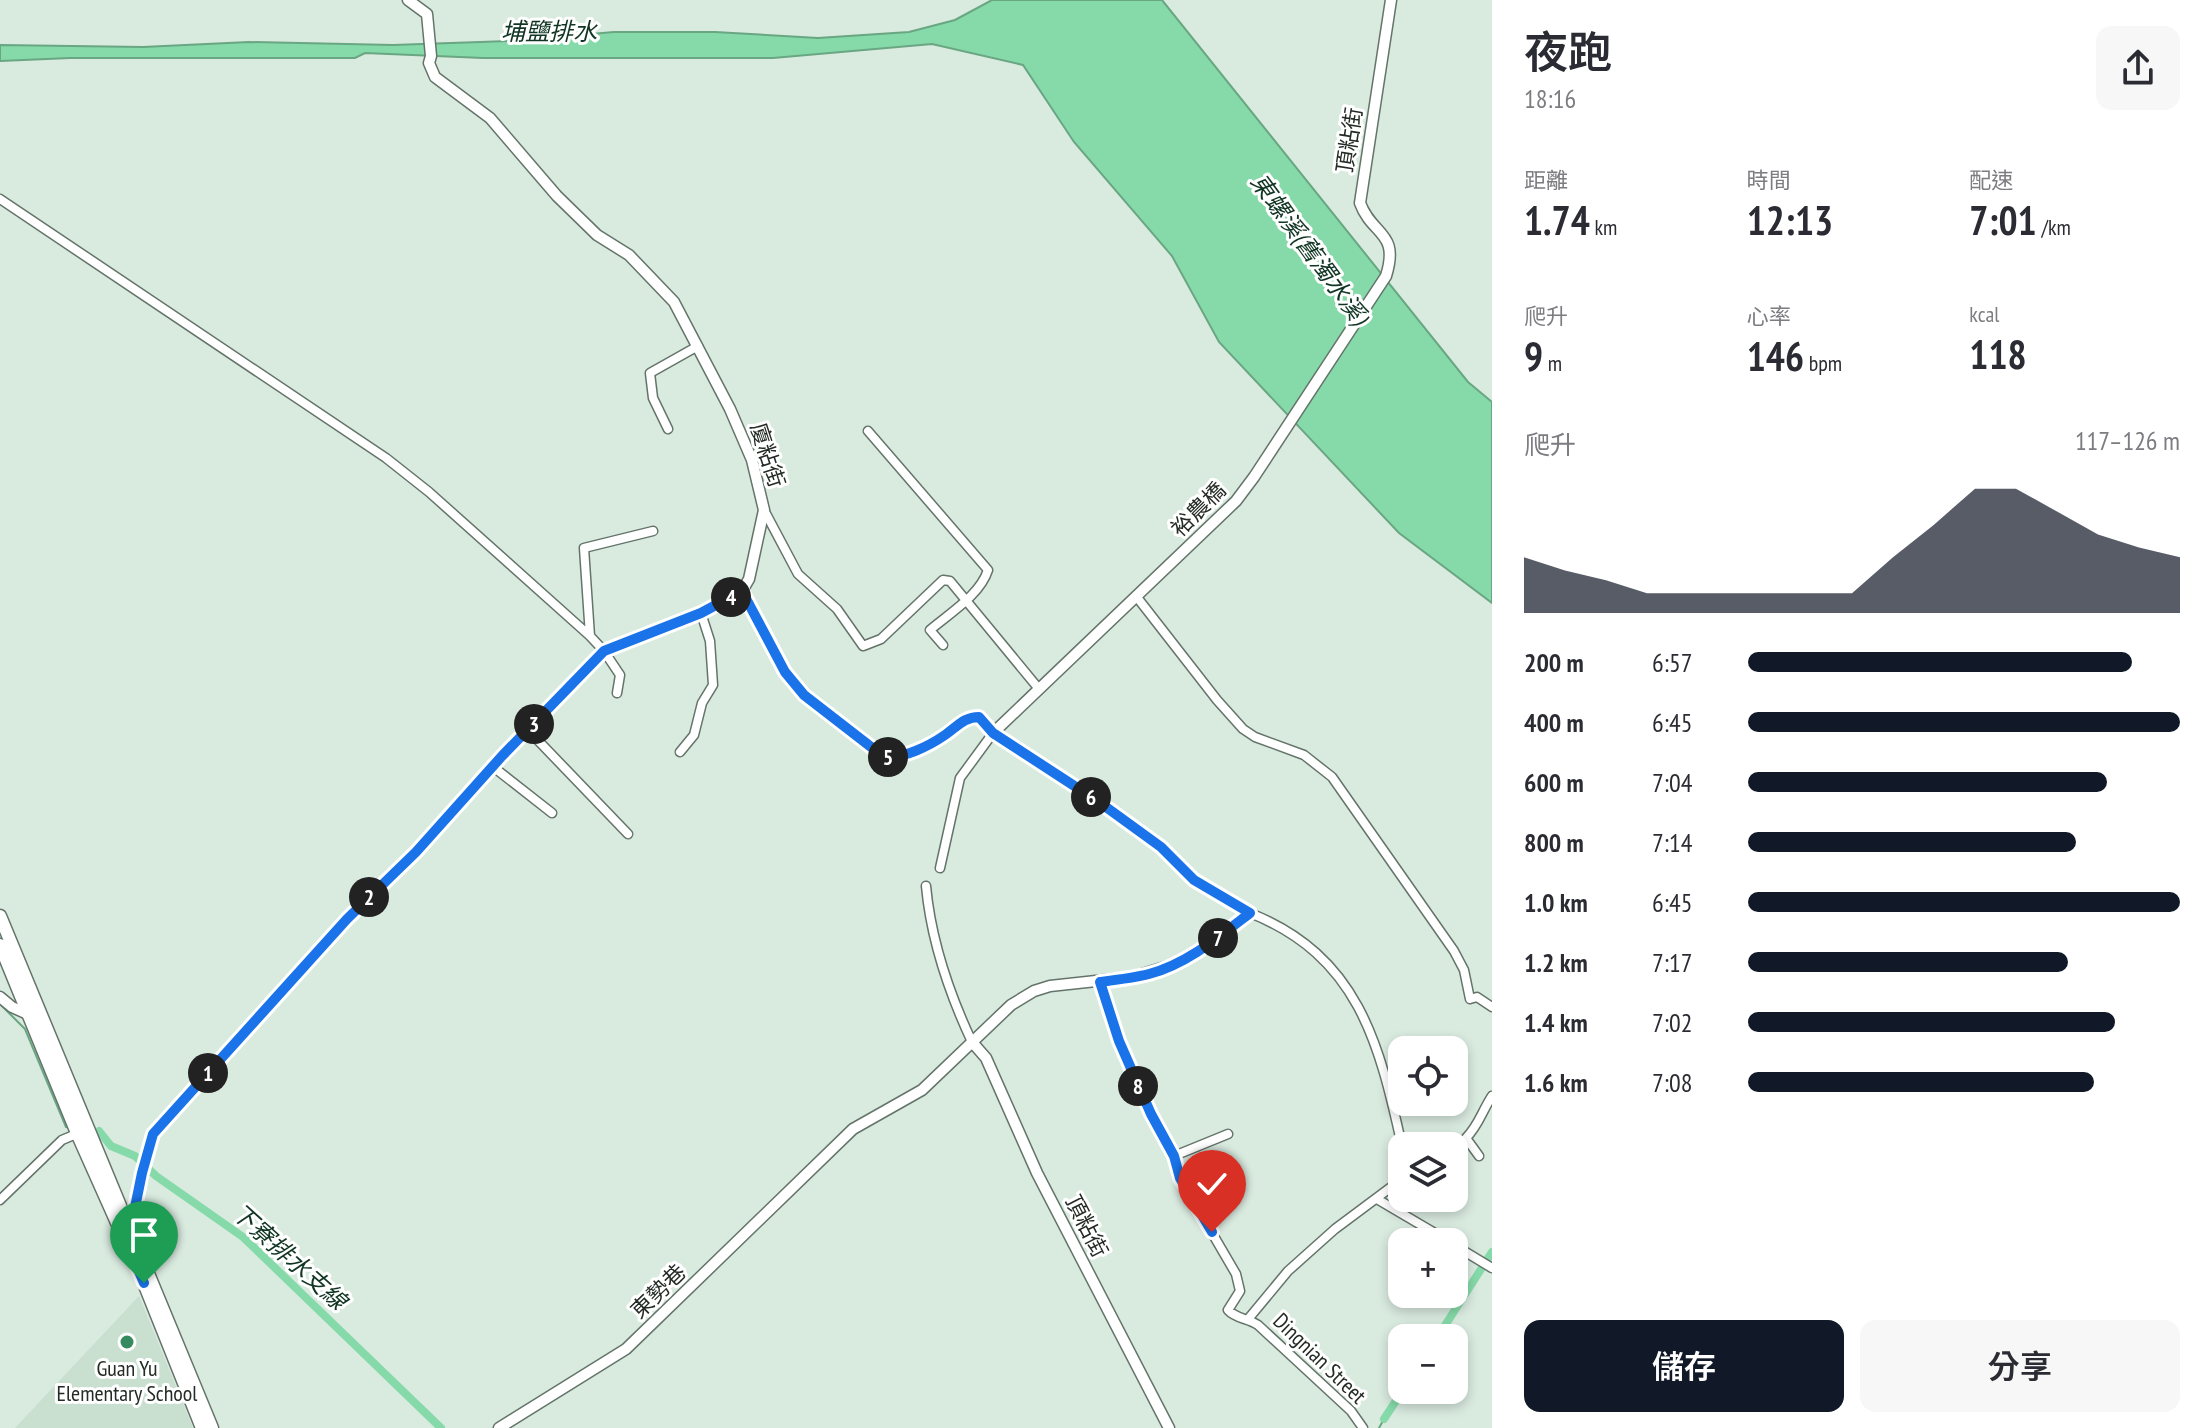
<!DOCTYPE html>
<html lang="zh-TW">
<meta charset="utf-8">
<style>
:root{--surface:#fff;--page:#f7f7f7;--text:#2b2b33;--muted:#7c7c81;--accent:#111827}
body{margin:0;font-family:"PT Sans Narrow","Noto Sans TC",sans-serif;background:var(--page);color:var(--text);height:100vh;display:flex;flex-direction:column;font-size:30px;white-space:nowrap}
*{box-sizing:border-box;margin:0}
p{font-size:26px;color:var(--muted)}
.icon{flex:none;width:44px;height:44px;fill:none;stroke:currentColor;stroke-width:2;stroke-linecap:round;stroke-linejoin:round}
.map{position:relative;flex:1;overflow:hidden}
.side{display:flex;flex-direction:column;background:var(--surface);width:720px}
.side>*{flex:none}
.fabs{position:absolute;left:1388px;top:1036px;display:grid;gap:16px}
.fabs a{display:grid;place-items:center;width:80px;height:80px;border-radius:16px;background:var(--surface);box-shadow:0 4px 12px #0003;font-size:40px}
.pin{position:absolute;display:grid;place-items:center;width:68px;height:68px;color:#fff;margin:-82px -34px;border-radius:50% 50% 50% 0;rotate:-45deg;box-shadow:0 0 8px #0007}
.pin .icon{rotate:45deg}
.km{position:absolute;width:40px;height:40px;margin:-20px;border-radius:50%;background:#222;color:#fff;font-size:22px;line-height:40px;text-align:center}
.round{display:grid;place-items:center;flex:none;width:84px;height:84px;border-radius:16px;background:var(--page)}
.overview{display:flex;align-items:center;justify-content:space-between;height:136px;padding:0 32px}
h1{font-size:44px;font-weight:600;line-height:60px}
.metrics{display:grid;grid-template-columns:repeat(3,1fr);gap:12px;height:136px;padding:8px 32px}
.metrics div{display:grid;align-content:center}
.metrics b{font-size:40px;font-weight:600}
.metrics small{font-size:22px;font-weight:400}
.metrics p{font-size:22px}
.chart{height:224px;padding:16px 32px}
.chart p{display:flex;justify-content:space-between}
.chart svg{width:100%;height:144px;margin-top:8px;fill:var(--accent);opacity:.7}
.action{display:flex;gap:16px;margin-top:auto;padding:16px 32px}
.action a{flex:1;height:92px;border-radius:16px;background:var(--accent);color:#fff;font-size:32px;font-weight:600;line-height:92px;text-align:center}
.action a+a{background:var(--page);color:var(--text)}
ul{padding:0 32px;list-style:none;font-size:26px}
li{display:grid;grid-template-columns:128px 96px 1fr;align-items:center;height:60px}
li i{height:20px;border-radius:10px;background:var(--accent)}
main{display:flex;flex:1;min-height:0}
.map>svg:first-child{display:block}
</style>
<main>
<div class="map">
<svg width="1492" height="1428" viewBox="0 0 1492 1428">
<rect width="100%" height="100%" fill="#d9eadf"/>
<path fill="#c9e0d1" d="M139,1296L193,1428H15Z"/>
<path fill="#86daa9" stroke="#69a682" stroke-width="2" d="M992,0H1162L1468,382L1492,402V603L1399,533L1219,342L1172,256L1074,142L1023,65L932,44L773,58H483L365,53L355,58H70L0,61V45L143,47L249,42L393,45L509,41L614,32H715L818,38L909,32L955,20Z"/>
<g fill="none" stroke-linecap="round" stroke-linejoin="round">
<path stroke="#69a682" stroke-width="2" d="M0,1004L25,1029L66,1127L71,1128
M1379,1428L1384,1419"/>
<path stroke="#86daa9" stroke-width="8" d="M99,1131L111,1146L135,1156L156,1176L243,1237L441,1428
M1437,1338L1492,1252
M1384,1419L1403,1390"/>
<defs>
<path id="minor" d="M0,199L386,458L429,492L590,636L604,651L620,675L617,693
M668,429L653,398L650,373L698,346
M868,431L988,570C980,595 950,613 930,630L943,645
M764,510L798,574L837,609L863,646L881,639L943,580L950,581L1039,689
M1136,596L1217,700L1243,729L1255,737L1304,755L1332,777L1454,951L1464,970L1470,999L1477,997L1492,1007
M590,636L584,548L653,531
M528,730L628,834
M680,752L694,735L702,703L713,685L710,641L701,613
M492,766L552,813
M940,868L960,778L993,733
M926,886C931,940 949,993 972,1042
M1250,913C1358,956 1379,1042 1402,1146
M1100,982L1119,1041L1151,1114L1174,1156L1180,1178L1236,1274L1240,1291L1228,1310C1236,1319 1248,1318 1258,1325L1351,1411L1363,1428
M1174,1156L1228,1134
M1479,1156L1466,1138C1479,1125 1482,1111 1492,1096
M1377,1199L1450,1242
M0,1200L62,1140L81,1132
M1454,1245L1492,1268
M1249,1318L1288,1271L1335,1229L1402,1179"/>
<path id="tertiary" d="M993,733L1236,501L1254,477L1386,276C1400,231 1372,236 1360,203L1391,0
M0,997L12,1007L30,1015
M972,1042L986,1058L1037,1173L1169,1428
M129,1230L153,1134L347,919L416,852L502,756L604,651L701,613L742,591L749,579L764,510L752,460L730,409L674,302L629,255L597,235L557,196L490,118L435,77L429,63L431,56L427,14L408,0
M499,1428L626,1349L853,1129L922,1090L1011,1005L1034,991L1050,986L1133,977L1175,964L1217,939L1250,913L1194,880L1161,847L1099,802L993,733L979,717C963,717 958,726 945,735C929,746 903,759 884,757L804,695L785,672L742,591"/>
<path id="primary" d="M0,916L212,1428
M0,945L77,1133L144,1283L202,1428"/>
</defs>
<use href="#minor" stroke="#64746a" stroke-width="11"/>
<use href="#tertiary" stroke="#64746a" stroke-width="13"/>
<use href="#primary" stroke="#64746a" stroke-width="15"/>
<use href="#minor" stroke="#fff" stroke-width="8"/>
<use href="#tertiary" stroke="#fff" stroke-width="10"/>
<use href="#primary" stroke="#fff" stroke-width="12"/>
</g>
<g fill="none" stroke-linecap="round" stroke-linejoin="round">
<defs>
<path id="route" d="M144,1283L125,1239L131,1227L142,1173L153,1134L347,919L416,852L502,756L604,651L701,613L742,591L785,672L804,695L884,757C903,759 929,746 945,735C958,726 964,717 979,717L993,733L1099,802L1161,847L1194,880L1250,913C1220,936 1187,964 1149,974C1133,978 1116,980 1100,982L1119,1041L1151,1114L1174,1156L1180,1178L1212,1232"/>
</defs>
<use href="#route" stroke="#fff" stroke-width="16"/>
<use href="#route" stroke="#1a73e8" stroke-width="10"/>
</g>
<circle fill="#368b5e" stroke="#fff" stroke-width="3" cx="127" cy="1342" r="8"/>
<g text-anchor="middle" stroke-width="6" stroke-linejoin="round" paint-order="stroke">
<g font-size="22" fill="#242b26" stroke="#fff">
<text transform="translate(1349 140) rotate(-81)" y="8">頂粘街</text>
<text transform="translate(768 455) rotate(72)" y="8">廈粘街</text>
<text transform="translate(1198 509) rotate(-45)" y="8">裕農橋</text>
<text transform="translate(1087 1226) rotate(63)" y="8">頂粘街</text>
<text transform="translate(658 1291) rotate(-44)" y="8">東勢巷</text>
<text transform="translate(1320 1358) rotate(44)" y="8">Dingnian Street</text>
</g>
<g font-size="22" fill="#242b26" stroke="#fff">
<text x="127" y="1376">Guan Yu<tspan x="127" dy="25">Elementary School</tspan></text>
</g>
<g font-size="24" font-style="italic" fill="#103522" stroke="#fff">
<text x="549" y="40">埔鹽排水</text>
<text transform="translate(1309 249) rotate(54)" y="8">東螺溪(舊濁水溪)</text>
<text transform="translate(289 1257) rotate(42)" y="8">下寮排水支線</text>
</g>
</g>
</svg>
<div class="fabs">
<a><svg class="icon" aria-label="locate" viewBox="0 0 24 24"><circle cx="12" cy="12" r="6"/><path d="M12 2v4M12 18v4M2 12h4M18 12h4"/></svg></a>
<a><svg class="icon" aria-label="layers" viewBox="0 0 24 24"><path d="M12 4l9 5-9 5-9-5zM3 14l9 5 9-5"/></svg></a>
<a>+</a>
<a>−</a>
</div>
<div class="pin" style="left:144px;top:1283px;background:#1e9e55"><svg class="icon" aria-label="arrive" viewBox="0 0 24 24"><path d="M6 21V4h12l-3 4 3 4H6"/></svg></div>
<div class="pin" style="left:1212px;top:1232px;background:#d93025"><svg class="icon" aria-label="check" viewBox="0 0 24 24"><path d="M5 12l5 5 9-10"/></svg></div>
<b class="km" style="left:208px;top:1073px">1</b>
<b class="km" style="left:369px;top:897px">2</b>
<b class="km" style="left:534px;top:724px">3</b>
<b class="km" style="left:731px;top:597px">4</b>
<b class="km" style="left:888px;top:757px">5</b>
<b class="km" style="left:1091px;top:797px">6</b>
<b class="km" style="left:1218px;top:938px">7</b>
<b class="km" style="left:1138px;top:1086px">8</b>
</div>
<section class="side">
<div class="overview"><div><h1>夜跑</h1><p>18:16</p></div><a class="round"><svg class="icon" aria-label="share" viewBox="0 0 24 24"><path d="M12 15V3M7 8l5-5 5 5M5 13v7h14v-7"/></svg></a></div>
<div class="metrics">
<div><p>距離</p><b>1.74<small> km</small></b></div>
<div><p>時間</p><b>12:13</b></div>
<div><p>配速</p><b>7:01<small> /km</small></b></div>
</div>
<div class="metrics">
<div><p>爬升</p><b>9<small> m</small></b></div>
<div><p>心率</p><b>146<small> bpm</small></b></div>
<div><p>kcal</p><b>118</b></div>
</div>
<div class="chart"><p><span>爬升</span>117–126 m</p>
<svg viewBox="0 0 160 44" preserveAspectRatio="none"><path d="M0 44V27L10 31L20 34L30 38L40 38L50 38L60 38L70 38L80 38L90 27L100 17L110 6L120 6L130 13L140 20L150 24L160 27V44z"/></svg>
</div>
<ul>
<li><b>200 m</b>6:57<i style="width:89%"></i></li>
<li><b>400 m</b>6:45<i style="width:100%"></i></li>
<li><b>600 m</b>7:04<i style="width:83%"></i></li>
<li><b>800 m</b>7:14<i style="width:76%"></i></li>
<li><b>1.0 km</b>6:45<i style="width:100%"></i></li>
<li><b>1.2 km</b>7:17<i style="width:74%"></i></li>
<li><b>1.4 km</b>7:02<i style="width:85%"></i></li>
<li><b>1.6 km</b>7:08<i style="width:80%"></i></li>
</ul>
<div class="action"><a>儲存</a><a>分享</a></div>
</section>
</main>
